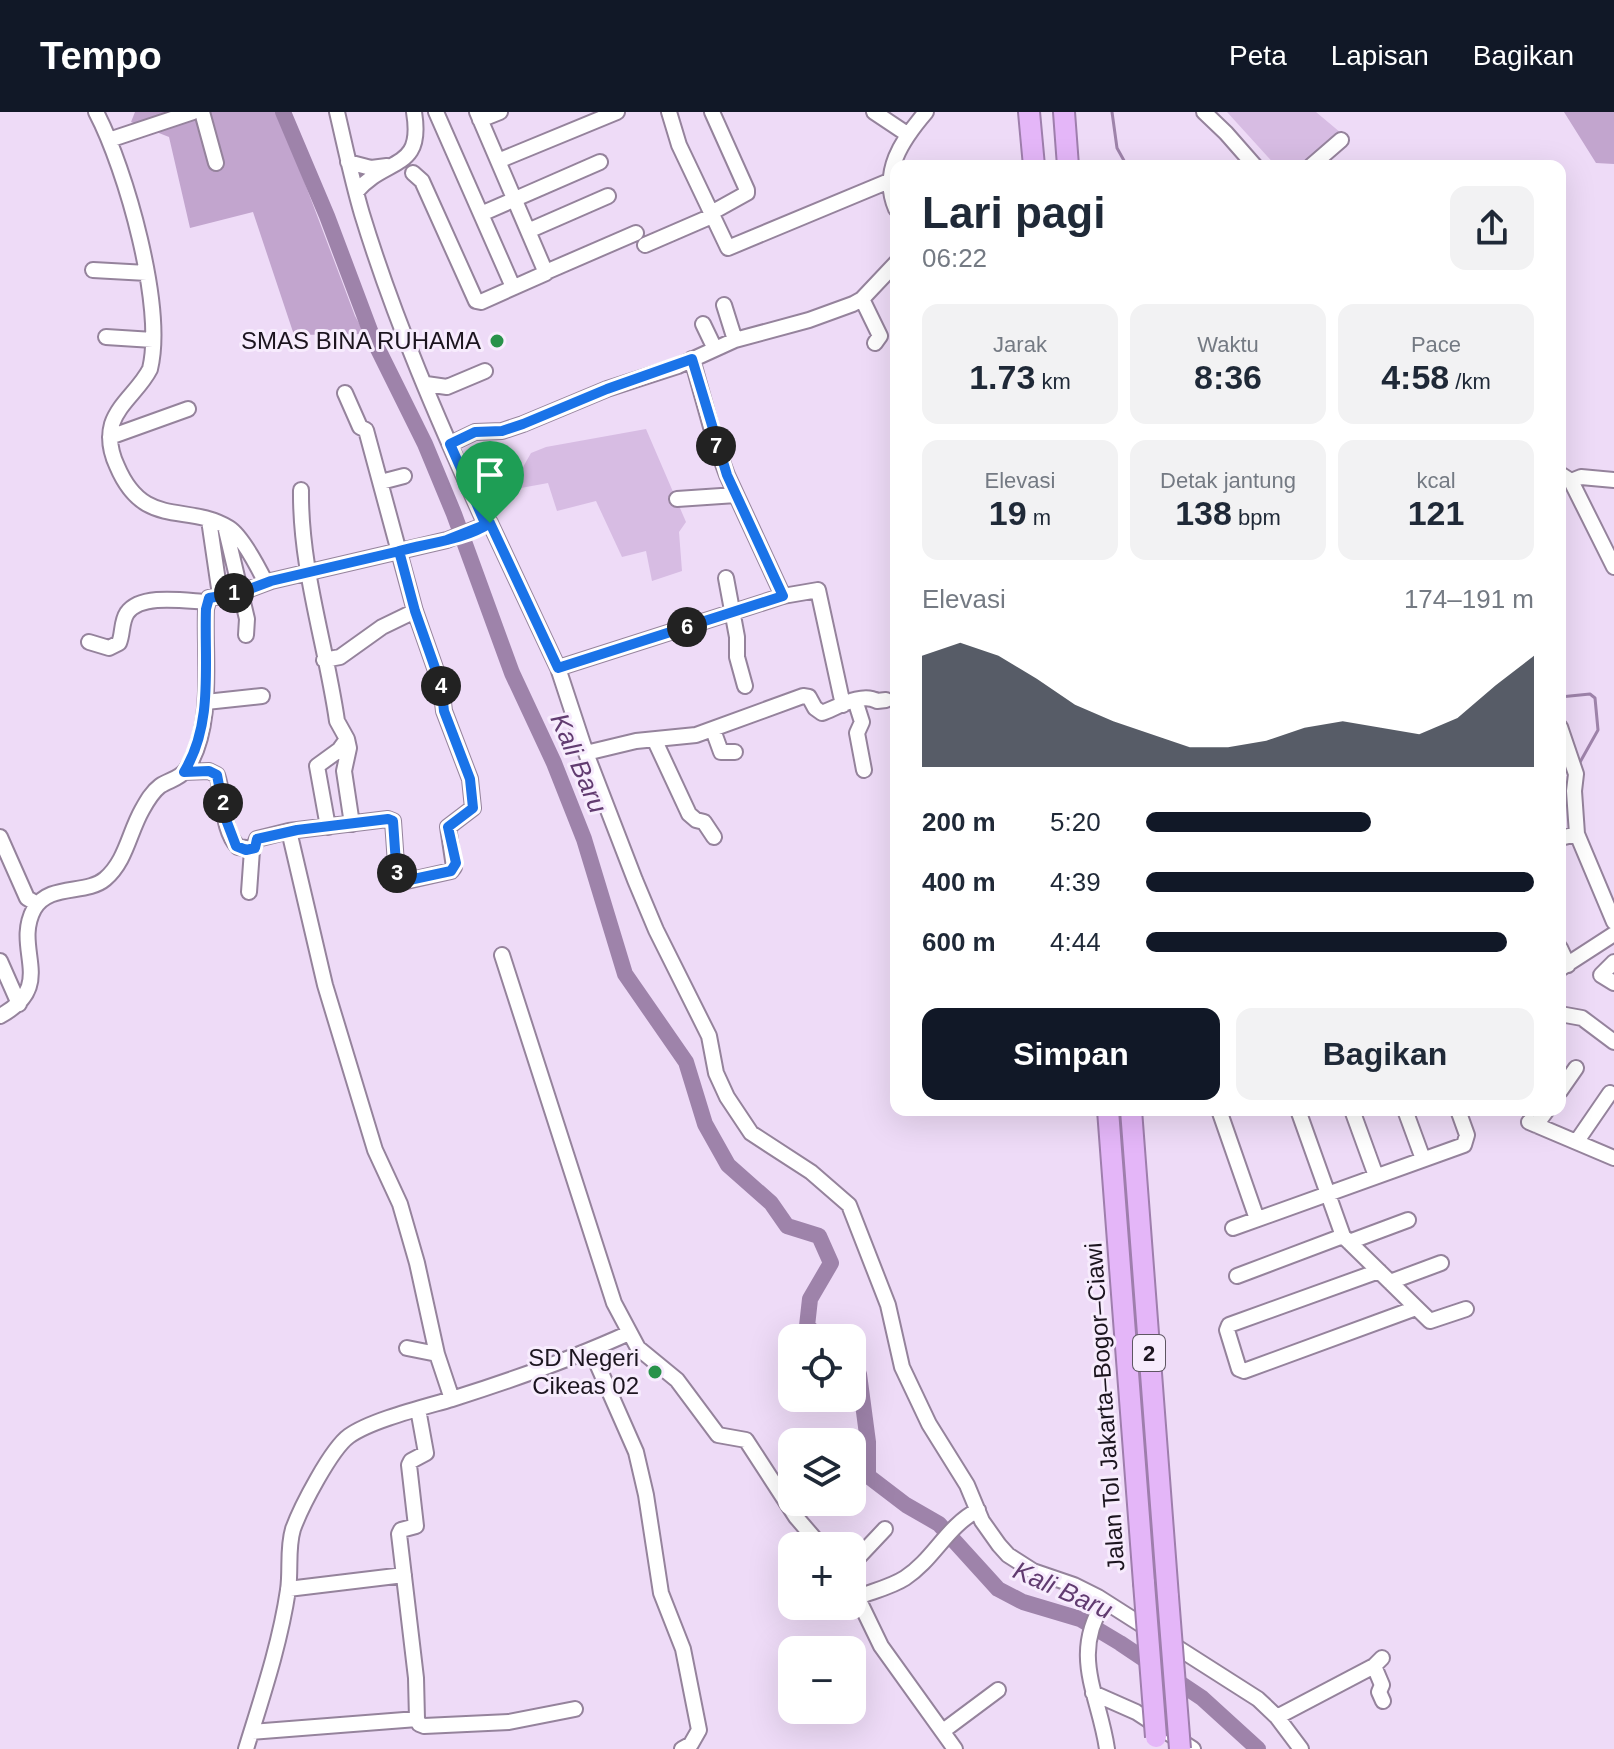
<!DOCTYPE html>
<html lang="id">
<meta charset="utf-8">
<style>
:root{--surface:#fff;--page:#f2f2f3;--text:#1f2937;--muted:#747a83;--accent:#111827}
body{margin:0;font-family:Helvetica,sans-serif;background:var(--page);color:var(--text);height:100vh;display:flex;flex-direction:column;font-size:30px;white-space:nowrap}
*{box-sizing:border-box;margin:0}
p{font-size:26px;color:var(--muted)}
.icon{flex:none;width:44px;height:44px;fill:none;stroke:currentColor;stroke-width:2;stroke-linecap:round;stroke-linejoin:round}
.map{position:relative;flex:1;overflow:hidden}
.sheet{position:absolute;left:890px;top:48px;width:676px;height:956px;display:flex;flex-direction:column;background:var(--surface);border-radius:16px;box-shadow:0 8px 32px #0002}
.sheet>*{flex:none}
.controls{position:absolute;left:778px;top:1212px;display:grid;gap:16px}
.controls a{display:grid;place-items:center;width:88px;height:88px;border-radius:16px;background:var(--surface);box-shadow:0 8px 32px #0002;font-size:40px}
.pin{position:absolute;display:grid;place-items:center;width:68px;height:68px;color:#fff;margin:-82px -34px;border-radius:50% 50% 50% 0;rotate:-45deg;box-shadow:0 0 8px #0007}
.pin .icon{rotate:45deg}
.km{position:absolute;width:40px;height:40px;margin:-20px;border-radius:50%;background:#222;color:#fff;font-size:22px;line-height:40px;text-align:center}
.round{display:grid;place-items:center;flex:none;width:84px;height:84px;border-radius:16px;background:var(--page)}
.headline{display:flex;align-items:center;justify-content:space-between;height:136px;padding:0 32px}
h1{font-size:44px;font-weight:800;line-height:60px}
.figures{display:grid;grid-template-columns:repeat(3,1fr);gap:12px;height:136px;padding:8px 32px}
.figures div{display:grid;align-content:center;border-radius:16px;background:var(--page);text-align:center}
.figures b{font-size:34px;font-weight:800}
.figures small{font-size:22px;font-weight:400}
.figures p{font-size:22px}
.chart{height:224px;padding:16px 32px}
.chart p{display:flex;justify-content:space-between}
.chart svg{width:100%;height:144px;margin-top:8px;fill:var(--accent);opacity:.7}
.cta{display:flex;gap:16px;margin-top:auto;padding:16px 32px}
.cta a{flex:1;height:92px;border-radius:16px;background:var(--accent);color:#fff;font-size:32px;font-weight:800;line-height:92px;text-align:center}
.cta a+a{background:var(--page);color:var(--text)}
ul{padding:0 32px;list-style:none;font-size:26px}
li{display:grid;grid-template-columns:128px 96px 1fr;align-items:center;height:60px}
li i{height:20px;border-radius:10px;background:var(--accent)}
header{display:flex;align-items:center;gap:48px;box-sizing:border-box;height:112px;padding:0 40px;background:var(--accent);color:#fff}
header strong{font-size:38px}
nav{display:flex;gap:44px;margin-inline-start:auto;font-size:28px}
.map>svg:first-child{display:block}
</style>
<header>
<strong>Tempo</strong>
<nav><a>Peta</a><a>Lapisan</a><a>Bagikan</a></nav>
</header>
<div class="map">
<svg width="1614" height="1637" viewBox="0 0 1614 1637">
<rect width="100%" height="100%" fill="#eedbf7"/>
<path fill="#d7bce3" d="M1227,0H1316L1341,21L1303,54H1276Z
M646,317L686,410L679,420L682,459L652,469L646,439L622,445L596,389L557,399L548,371L510,378L531,341L546,335Z"/>
<path fill="#c2a5ce" d="M135,0H278L355,204L365,222L294,223L253,100L190,116L169,25L131,10Z
M1564,0H1614V52L1596,51Z"/>
<g fill="none" stroke-linecap="round" stroke-linejoin="round">
<path stroke="#9e83aa" stroke-width="3" d="M1112,0L1117,36L1127,54
M1560,585L1590,582L1595,586L1598,618L1579,652"/>
<path stroke="#9e83aa" stroke-width="16" d="M283,0L327,104L374,229L425,332L454,402L512,561L554,651L584,727L625,862L686,950L705,1012L728,1053L771,1091L787,1114L819,1124L831,1151L810,1187L807,1214L820,1226
M852,1256L859,1262L868,1330V1364L906,1393L939,1412L998,1477L1023,1490L1080,1507L1120,1531L1202,1586L1258,1637"/>
<defs>
<path id="minor" d="M96,0C126,57 165,195 150,257C140,277 119,291 112,312C108,326 111,341 117,354C144,418 186,390 229,416C242,424 259,457 266,471
M202,0L216,51
M337,0C345,34 352,68 362,102C394,207 439,311 485,411H490L558,556L586,641L635,768L656,818L709,924L716,961L727,985L751,1021L811,1060L849,1093L888,1193L902,1255L929,1312L967,1373L982,1409L999,1433L1008,1443L1033,1459L1074,1473L1098,1485L1258,1587L1277,1605L1301,1637
M436,0L513,175
M669,0L679,33L728,136L889,69
M874,0L907,22
M1204,0L1226,21L1255,54
M480,8L500,0
M109,28L193,0
M498,49L617,0
M348,50L371,56L387,54
M1311,54L1341,28
M413,61L422,69L476,189L481,190L546,161L477,0
M356,80C386,44 424,60 414,0
M896,97C880,60 902,28 926,0
M711,101L747,81V78L712,0
M481,102L600,50
M528,119L608,84
M645,133L712,104
M93,158L147,161
M546,160L636,121
M862,187L880,224L875,231
M724,193L735,228
M703,212L715,237
M106,225L153,228
M692,247L716,333L727,363L783,484
M426,272L447,275L485,259
M345,281L360,315L366,318L415,499L441,573L444,599L470,667L473,696L448,715L454,755L451,759L402,770L397,766L393,709L388,707L289,719L325,873L375,1038L400,1092L417,1151L437,1242
M110,325L188,297
M450,332L475,320L502,319L523,312L607,277L678,254L735,228L809,208L853,192L862,187L896,151
M1560,362L1571,369L1581,365L1614,368
M1571,369L1614,455
M381,370L404,364
M301,378C300,457 326,532 337,609L347,627L349,636L344,659L352,712
M677,387L736,383
M209,408L220,483
M225,414L247,507L246,523
M726,466L737,525V545L745,574
M89,530L109,536L119,531C123,522 121,510 127,501C141,481 186,489 207,490
M324,548L340,545L382,515L415,499
M558,556L783,484L818,478L843,593
M855,588L862,610L857,621L864,658
M206,590L262,584
M1560,615L1576,662L1574,679L1577,722L1614,810
M713,618L721,640H735
M655,629L689,702L696,708L704,710L714,725
M586,641L636,629L696,623L803,584L809,585L815,596L822,601C838,595 862,580 877,589L886,588
M184,660L209,659L217,663C225,685 221,717 238,735L253,737L257,727L289,719
M328,715L317,654L339,638L347,627
M0,725L27,786L37,792
M1560,726L1577,722
M249,780L252,738
M1560,836L1568,853
M502,843L614,1191L638,1236L677,1268L718,1323L746,1328L796,1405L821,1434
M0,849L19,892
M1614,850L1601,863L1614,871
M1560,857L1614,822
M1560,902L1582,906L1614,930
M0,904C58,873 12,838 34,797C49,771 86,783 105,767C126,749 129,721 142,698C147,689 152,680 160,674C169,668 179,667 186,658C215,615 204,546 206,497L209,486L239,481L271,469L447,428L490,411
M1560,979L1576,956
M1219,998L1257,1107
M1298,998L1343,1124L1430,1209L1466,1197
M1352,998L1376,1064
M1405,998L1423,1047
M1529,1010L1614,1046
M1536,1013L1547,998
M1577,1029L1610,981
M1233,1116L1464,1033L1467,1023L1458,998
M1349,1130L1408,1108
M1379,1159L1229,1213L1227,1218L1239,1257L1244,1259L1416,1196
M1237,1164L1343,1124
M1390,1170L1441,1151
M407,1236L437,1242L452,1287
M591,1238L636,1340L646,1383L661,1481L683,1537L699,1618L691,1632L682,1637
M852,1452L885,1417
M852,1474L881,1534L955,1637
M288,1477L404,1463
M858,1485C873,1479 891,1475 905,1466C934,1447 947,1414 978,1398
M1104,1490C1070,1544 1099,1582 1107,1637
M1374,1554L1382,1573L1379,1580L1383,1589
M1093,1581L1136,1600L1193,1637
M1277,1605L1374,1554L1382,1546
M417,1607L416,1566L399,1422L401,1418L416,1414L409,1353L411,1349L426,1341L418,1297
M943,1619L998,1578
M252,1620L417,1607L419,1612L424,1614L509,1610L575,1597
M246,1637C262,1585 280,1532 288,1478C291,1458 287,1437 293,1417C301,1395 331,1337 349,1324C371,1308 425,1295 452,1287C512,1268 572,1247 629,1221"/>
<path id="highway" d="M1029,0L1034,54
M1064,0L1068,54
M1108,998L1144,1471
M1131,998L1168,1485"/>
</defs>
<use href="#minor" stroke="#95839c" stroke-width="18"/>
<use href="#highway" stroke="#9e7eac" stroke-width="24"/>
<use href="#minor" stroke="#fff" stroke-width="14"/>
<use href="#highway" stroke="#e4b6f8" stroke-width="20"/>
<defs>
<path id="highway-bridge" d="M1144,1471L1156,1625
M1168,1485L1180,1637"/>
</defs>
<use href="#highway-bridge" stroke="#9e7eac" stroke-width="24" stroke-linecap="butt"/>
<use href="#highway-bridge" stroke="#e4b6f8" stroke-width="20"/>
</g>
<g fill="none" stroke-linecap="round" stroke-linejoin="round">
<defs>
<path id="route" d="M490,411L447,428L271,469L239,481L209,486L206,497C204,551 214,611 184,660L209,659L217,663L225,705L236,734L246,738L255,736L257,727L297,718L388,707L393,709L397,766L400,770L451,759L456,751L448,715L473,696L470,667L444,599L441,573L415,499L399,439C428,431 464,428 490,411L558,556L783,484L727,363L692,247L607,277L523,312L502,319L475,320L450,332L485,411H490"/>
</defs>
<use href="#route" stroke="#fff" stroke-width="16"/>
<use href="#route" stroke="#1a73e8" stroke-width="10"/>
</g>
<g fill="#28924a" stroke="#f7ecfd" stroke-width="3">
<circle cx="497" cy="229" r="8"/>
<circle cx="655" cy="1260" r="8"/>
</g>
<g text-anchor="middle" stroke-width="6" stroke-linejoin="round" paint-order="stroke">
<rect fill="#f7ecfd" stroke="#5e5662" stroke-width="2" x="1133" y="1223" width="32" height="36" rx="6"/>
<g font-size="22" font-weight="bold" fill="#1c151f">
<text x="1149" y="1249">2</text>
</g>
<g font-size="24" fill="#1c151f" stroke="#f7ecfd" text-anchor="end">
<text x="481" y="237">SMAS BINA RUHAMA</text>
<text x="639" y="1254">SD Negeri<tspan x="639" dy="28">Cikeas 02</tspan></text>
</g>
<g font-size="24" fill="#1c151f" stroke="#f7ecfd">
<text transform="translate(1105 1295) rotate(-94)" y="8">Jalan Tol Jakarta–Bogor–Ciawi</text>
</g>
<g font-size="26" font-style="italic" fill="#613b70" stroke="#f7ecfd">
<text transform="translate(579 651) rotate(67)" y="9">Kali Baru</text>
<text transform="translate(1063 1478) rotate(24)" y="9">Kali Baru</text>
</g>
</g>
</svg>
<div class="controls">
<a><svg class="icon" aria-label="locate" viewBox="0 0 24 24"><circle cx="12" cy="12" r="6"/><path d="M12 2v4M12 18v4M2 12h4M18 12h4"/></svg></a>
<a><svg class="icon" aria-label="layers" viewBox="0 0 24 24"><path d="M12 4l9 5-9 5-9-5zM3 14l9 5 9-5"/></svg></a>
<a>+</a>
<a>−</a>
</div>
<div class="pin" style="left:490px;top:411px;background:#1e9e55"><svg class="icon" aria-label="arrive" viewBox="0 0 24 24"><path d="M6 21V4h12l-3 4 3 4H6"/></svg></div>
<b class="km" style="left:234px;top:481px">1</b>
<b class="km" style="left:223px;top:691px">2</b>
<b class="km" style="left:397px;top:761px">3</b>
<b class="km" style="left:441px;top:574px">4</b>
<b class="km" style="left:687px;top:515px">6</b>
<b class="km" style="left:716px;top:334px">7</b>
<section class="sheet">
<div class="headline"><div><h1>Lari pagi</h1><p>06:22</p></div><a class="round"><svg class="icon" aria-label="share" viewBox="0 0 24 24"><path d="M12 15V3M7 8l5-5 5 5M5 13v7h14v-7"/></svg></a></div>
<div class="figures">
<div><p>Jarak</p><b>1.73<small> km</small></b></div>
<div><p>Waktu</p><b>8:36</b></div>
<div><p>Pace</p><b>4:58<small> /km</small></b></div>
</div>
<div class="figures">
<div><p>Elevasi</p><b>19<small> m</small></b></div>
<div><p>Detak jantung</p><b>138<small> bpm</small></b></div>
<div><p>kcal</p><b>121</b></div>
</div>
<div class="chart"><p><span>Elevasi</span>174–191 m</p>
<svg viewBox="0 0 160 44" preserveAspectRatio="none"><path d="M0 44V10L10 6L20 10L30 17L40 25L50 30L60 34L70 38L80 38L90 36L100 32L110 30L120 32L130 34L140 29L150 19L160 10V44z"/></svg>
</div>
<ul>
<li><b>200 m</b>5:20<i style="width:58%"></i></li>
<li><b>400 m</b>4:39<i style="width:100%"></i></li>
<li><b>600 m</b>4:44<i style="width:93%"></i></li>
</ul>
<div class="cta"><a>Simpan</a><a>Bagikan</a></div>
</section>
</div>
